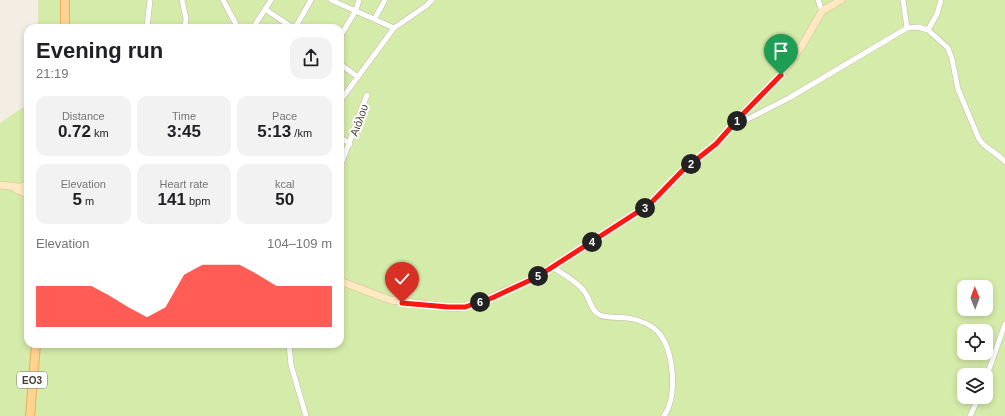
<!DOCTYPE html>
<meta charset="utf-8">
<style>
:root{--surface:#fff;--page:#f2f2f2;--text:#202124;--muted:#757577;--accent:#ff180f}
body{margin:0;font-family:Helvetica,sans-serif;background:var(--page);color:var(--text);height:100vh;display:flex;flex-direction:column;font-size:15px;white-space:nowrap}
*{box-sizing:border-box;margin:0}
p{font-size:13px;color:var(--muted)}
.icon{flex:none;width:22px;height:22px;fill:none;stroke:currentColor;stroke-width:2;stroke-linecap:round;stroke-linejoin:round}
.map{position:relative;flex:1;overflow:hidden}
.drawer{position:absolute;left:24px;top:24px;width:320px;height:324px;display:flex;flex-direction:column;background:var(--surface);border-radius:12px;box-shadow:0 2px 6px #0003}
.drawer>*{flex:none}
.needle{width:26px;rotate:359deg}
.tools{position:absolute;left:957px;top:280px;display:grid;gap:8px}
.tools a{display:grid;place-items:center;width:36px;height:36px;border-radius:8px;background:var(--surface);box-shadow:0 2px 6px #0003;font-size:20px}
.pin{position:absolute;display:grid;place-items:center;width:34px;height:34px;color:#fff;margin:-41px -17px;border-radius:50% 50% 50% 0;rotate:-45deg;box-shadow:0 0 4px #0007}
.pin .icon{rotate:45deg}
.km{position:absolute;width:20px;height:20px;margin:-10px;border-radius:50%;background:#222;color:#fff;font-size:11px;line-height:20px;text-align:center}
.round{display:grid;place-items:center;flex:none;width:42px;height:42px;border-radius:12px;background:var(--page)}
.summary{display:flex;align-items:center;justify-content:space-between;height:68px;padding:0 12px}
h1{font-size:22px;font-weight:700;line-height:30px}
.metrics{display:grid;grid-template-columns:repeat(3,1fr);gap:6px;height:68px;padding:4px 12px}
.metrics div{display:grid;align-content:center;border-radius:10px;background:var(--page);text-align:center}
.metrics b{font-size:17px;font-weight:700}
.metrics small{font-size:11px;font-weight:400}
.metrics p{font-size:11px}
.chart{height:112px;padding:8px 12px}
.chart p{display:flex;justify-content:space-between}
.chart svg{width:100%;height:72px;margin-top:4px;fill:var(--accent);opacity:.7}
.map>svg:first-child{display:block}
</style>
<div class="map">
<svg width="1005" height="416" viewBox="0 0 1005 416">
<rect width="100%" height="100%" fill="#f3ede4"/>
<path fill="#d5eba9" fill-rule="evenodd" d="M38,0H1005V416H0V123L28,104V344H340V28H38ZM964,287H986V309H964ZM964,331H986V353H964ZM964,375H986V397H964Z"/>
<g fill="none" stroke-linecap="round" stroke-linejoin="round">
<defs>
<path id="minor" d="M182,0L186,18L185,28
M223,0L238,28
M331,0L394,28
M818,0L822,11
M903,0L907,28
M265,9L293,28
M375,18L385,0
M147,28L150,0
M253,28L271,0
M295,28L311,0
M928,30L937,14L941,0
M340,37L356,10L359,0
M340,64L358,77
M340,101L394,28L426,6L432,0
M734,126L789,98L907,28L918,27L928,30L948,48L952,59L958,89L979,139C985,149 997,152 1005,162
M340,137L350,144
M340,167L367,95
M553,267C562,274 577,281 584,291C590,298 590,309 598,314C606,320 625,315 637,320C643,322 653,326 658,332C674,350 678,396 664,416
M289,344L291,365L306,416
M986,378L1005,324
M970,416L979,397"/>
<path id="secondary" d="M0,185L19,187L28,186
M16,189L25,193L28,196
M340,281L390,300L455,308L474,305L537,277L650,204L682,171L716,144L741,116L781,75L803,44L822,11L841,0"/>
<path id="primary" d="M65,28V0
M30,416L36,344"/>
</defs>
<use href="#minor" stroke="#c2b6a9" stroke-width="6"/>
<use href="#secondary" stroke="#dbbf91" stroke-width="8"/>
<use href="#primary" stroke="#edaf58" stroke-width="10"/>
<use href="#minor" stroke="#fff" stroke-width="5"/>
<use href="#secondary" stroke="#ffe9c2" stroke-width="7"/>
<use href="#primary" stroke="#ffd391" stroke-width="8"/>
</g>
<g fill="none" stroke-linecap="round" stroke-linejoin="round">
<defs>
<path id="route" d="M402,303L448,307H465L492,298L537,277L650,204L682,171L716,144L741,116L781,75"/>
</defs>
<use href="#route" stroke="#fff" stroke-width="8"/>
<use href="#route" stroke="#ff180f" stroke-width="5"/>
</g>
<g text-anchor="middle" stroke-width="4" stroke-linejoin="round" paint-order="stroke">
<rect fill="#fff" stroke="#7e7670" stroke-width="1" x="17" y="372" width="30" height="16" rx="3"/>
<g font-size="10" font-weight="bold" fill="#463c33">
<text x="32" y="384">ΕΟ3</text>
</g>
<g font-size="11" fill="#463c33" stroke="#fff">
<text transform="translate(359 120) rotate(-70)" y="4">Αιόλου</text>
</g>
</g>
</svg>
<div class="tools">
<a><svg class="needle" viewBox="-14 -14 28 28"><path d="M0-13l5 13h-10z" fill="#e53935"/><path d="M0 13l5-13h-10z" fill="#757577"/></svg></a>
<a><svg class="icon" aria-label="locate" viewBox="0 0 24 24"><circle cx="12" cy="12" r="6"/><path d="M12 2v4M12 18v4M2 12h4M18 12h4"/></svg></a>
<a><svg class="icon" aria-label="layers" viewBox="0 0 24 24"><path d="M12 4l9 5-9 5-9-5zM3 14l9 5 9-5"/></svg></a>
</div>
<div class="pin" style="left:781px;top:75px;background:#1e9e55"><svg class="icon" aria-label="arrive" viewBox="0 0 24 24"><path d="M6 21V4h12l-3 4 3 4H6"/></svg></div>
<div class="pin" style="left:402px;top:303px;background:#d93025"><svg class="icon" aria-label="check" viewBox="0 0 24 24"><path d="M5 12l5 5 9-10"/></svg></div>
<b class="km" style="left:737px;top:121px">1</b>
<b class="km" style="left:691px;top:164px">2</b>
<b class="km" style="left:645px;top:208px">3</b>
<b class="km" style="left:592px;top:242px">4</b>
<b class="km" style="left:538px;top:276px">5</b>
<b class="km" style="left:480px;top:302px">6</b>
<section class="drawer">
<div class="summary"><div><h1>Evening run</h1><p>21:19</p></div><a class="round"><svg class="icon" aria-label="share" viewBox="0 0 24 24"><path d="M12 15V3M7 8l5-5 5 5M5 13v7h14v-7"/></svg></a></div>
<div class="metrics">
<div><p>Distance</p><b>0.72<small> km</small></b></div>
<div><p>Time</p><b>3:45</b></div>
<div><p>Pace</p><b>5:13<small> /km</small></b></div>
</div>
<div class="metrics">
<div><p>Elevation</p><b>5<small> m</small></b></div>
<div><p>Heart rate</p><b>141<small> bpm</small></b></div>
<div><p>kcal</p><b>50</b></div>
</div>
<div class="chart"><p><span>Elevation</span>104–109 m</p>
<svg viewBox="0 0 160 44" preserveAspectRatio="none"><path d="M0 44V19L10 19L20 19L30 19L40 25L50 32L60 38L70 32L80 12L90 6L100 6L110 6L120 12L130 19L140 19L150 19L160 19V44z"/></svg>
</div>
</section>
</div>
